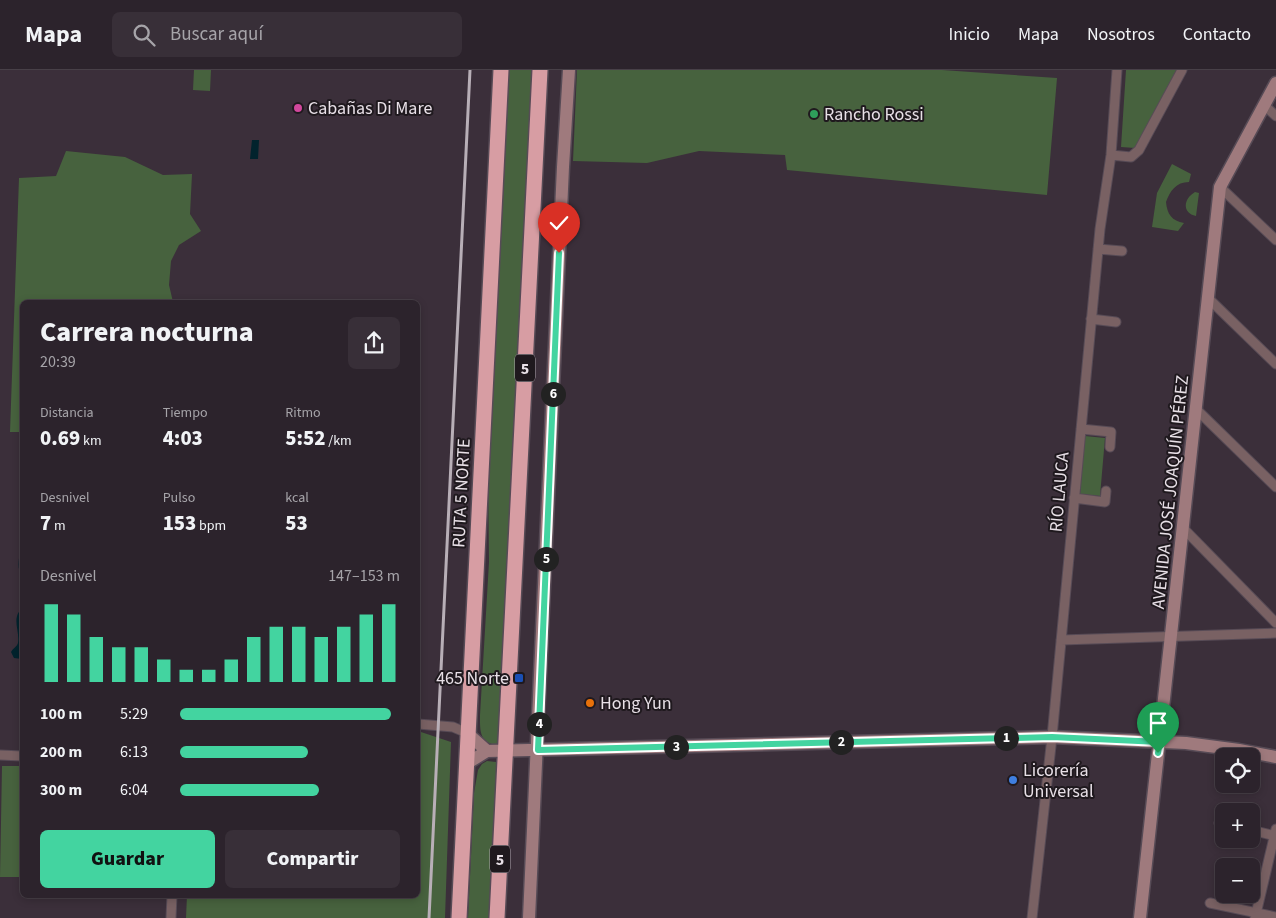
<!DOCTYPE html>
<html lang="es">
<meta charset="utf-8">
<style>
:root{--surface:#2c232c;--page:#382f38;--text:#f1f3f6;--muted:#a6a4a9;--line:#484048;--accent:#43d4a0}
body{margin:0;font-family:"Source Sans 3",sans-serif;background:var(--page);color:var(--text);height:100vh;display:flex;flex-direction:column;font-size:19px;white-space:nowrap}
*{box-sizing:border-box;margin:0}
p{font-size:16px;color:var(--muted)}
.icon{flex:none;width:28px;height:28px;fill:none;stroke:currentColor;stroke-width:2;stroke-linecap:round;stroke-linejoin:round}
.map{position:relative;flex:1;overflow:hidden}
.side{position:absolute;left:20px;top:230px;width:400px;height:598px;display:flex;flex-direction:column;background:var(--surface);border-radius:8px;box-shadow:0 2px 8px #0003,0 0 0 1px var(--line)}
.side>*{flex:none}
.controls{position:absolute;left:1215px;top:678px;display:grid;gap:10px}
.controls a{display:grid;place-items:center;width:45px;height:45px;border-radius:8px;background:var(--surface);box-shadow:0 2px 8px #0003,0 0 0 1px var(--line);font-size:25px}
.pin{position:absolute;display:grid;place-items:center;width:42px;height:42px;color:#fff;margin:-51px -21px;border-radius:50% 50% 50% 0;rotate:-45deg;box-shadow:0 0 5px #0007}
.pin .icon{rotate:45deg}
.km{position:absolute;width:25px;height:25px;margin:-12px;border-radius:50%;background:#222;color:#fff;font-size:14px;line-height:25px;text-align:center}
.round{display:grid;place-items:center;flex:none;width:52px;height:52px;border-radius:8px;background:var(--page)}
.overview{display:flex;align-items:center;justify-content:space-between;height:85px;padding:0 20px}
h1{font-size:28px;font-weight:800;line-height:38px}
.metrics{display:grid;grid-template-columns:repeat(3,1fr);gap:8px;height:85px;padding:5px 20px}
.metrics div{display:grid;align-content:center}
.metrics b{font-size:21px;font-weight:800}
.metrics small{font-size:14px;font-weight:400}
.metrics p{font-size:14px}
.chart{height:140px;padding:10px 20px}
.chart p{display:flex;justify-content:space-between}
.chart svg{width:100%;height:90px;margin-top:5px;stroke:var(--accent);stroke-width:6}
.cta{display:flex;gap:10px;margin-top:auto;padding:10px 20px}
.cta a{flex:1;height:58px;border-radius:8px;background:var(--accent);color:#111;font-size:20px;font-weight:800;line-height:58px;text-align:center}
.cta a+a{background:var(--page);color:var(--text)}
ul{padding:0 20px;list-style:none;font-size:16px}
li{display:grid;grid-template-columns:80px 60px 1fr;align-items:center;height:38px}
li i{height:12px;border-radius:6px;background:var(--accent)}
header{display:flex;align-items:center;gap:30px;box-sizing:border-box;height:70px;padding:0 25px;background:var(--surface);border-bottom:1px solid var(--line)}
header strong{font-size:24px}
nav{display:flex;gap:28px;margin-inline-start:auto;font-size:18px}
.search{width:350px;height:45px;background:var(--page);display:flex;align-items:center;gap:12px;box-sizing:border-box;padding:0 18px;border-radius:8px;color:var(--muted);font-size:19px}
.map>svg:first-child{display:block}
</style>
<header>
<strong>Mapa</strong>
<div class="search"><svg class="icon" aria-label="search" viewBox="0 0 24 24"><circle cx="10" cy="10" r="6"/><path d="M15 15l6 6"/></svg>Buscar aquí</div>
<nav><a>Inicio</a><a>Mapa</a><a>Nosotros</a><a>Contacto</a></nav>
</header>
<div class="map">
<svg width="1276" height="848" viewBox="0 0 1276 848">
<rect width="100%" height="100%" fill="#3b2f3a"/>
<path fill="#47623e" d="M194,0H211L210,21L193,20Z
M509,0H534L499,675C479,674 480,661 480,645L489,492L488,401L499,207Z
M577,0H942L1057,8L1047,125L787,100L785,85L699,81L647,93L573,91Z
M1126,0H1179L1135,78L1121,77Z
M66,81L125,87L163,105L192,104L190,144L201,161L179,175L171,191L169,215L173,232H22V362H10L19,108L56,106Z
M1172,94L1191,104L1189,112C1176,112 1170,121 1166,132C1167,144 1172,151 1184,153L1178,161L1152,157L1157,123Z
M1195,122L1199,123L1196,146C1182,143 1183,129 1195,122Z
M1085,366L1105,368L1100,426L1080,424Z
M418,661L451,672L445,848H186L187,825H418Z
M487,691L496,692L498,701L489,848H468L474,723L478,700L482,694Z
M2,696H22V807H0Z"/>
<path fill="#02232d" d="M252,70H259L258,89H250Z
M22,463V508C14,492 23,483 20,468Z
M22,538V589L14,588L11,582C13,578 17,577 18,573C20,560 11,549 22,538Z"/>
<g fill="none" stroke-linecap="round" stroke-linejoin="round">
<defs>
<path id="street" d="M1264,35L1276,46
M1111,85L1131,87L1139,80L1182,0
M1220,117L1276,170
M1098,179L1122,181
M1209,229L1276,294
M1091,249L1116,252
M1196,339L1276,417
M1081,359L1111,362L1110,377
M1074,428L1105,432L1106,421
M1183,458L1276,553
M1061,570L1276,563
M418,654L453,657L467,663
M0,685L22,686
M1219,753L1224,754
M1251,760L1276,766
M1210,833L1276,847
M171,848L172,825
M1032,848L1052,667L1100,159L1111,85L1117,0
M1255,848L1276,759"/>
<path id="secondary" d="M467,663L487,681
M466,694L487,681L1052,667L1186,673L1239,680L1276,687
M529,848L563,97L569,0
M1140,848L1220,117L1276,13"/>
<path id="highway" d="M459,848L501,0
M497,848L540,0"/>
</defs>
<use href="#street" stroke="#574b56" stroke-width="11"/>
<use href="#secondary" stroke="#574b56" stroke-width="15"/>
<use href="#highway" stroke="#574b56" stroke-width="18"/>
<use href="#street" stroke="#796163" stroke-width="9"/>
<use href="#secondary" stroke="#9f7a7d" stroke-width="12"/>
<use href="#highway" stroke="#d79da3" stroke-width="15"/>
<path stroke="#b8afb7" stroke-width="3" d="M429,848L470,0"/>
</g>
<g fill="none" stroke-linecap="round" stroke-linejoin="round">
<defs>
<path id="route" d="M559,183L538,680L1052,667L1160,672L1158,683"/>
</defs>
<use href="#route" stroke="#fff" stroke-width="10"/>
<use href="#route" stroke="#43d4a0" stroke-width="6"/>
</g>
<circle fill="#d1479c" stroke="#1f191e" stroke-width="2" cx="298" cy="38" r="5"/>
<circle fill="#2e9e5b" stroke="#1f191e" stroke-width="2" cx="814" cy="44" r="5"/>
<rect fill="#1a4fb4" stroke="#1f191e" stroke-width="2" x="514" y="603" width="10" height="10" rx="2.5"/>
<circle fill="#e8710a" stroke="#1f191e" stroke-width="2" cx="590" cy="633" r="5"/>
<circle fill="#3f7fe0" stroke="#1f191e" stroke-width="2" cx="1013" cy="710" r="5"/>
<g text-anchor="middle" stroke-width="4" stroke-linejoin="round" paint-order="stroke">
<g fill="#1f191e" stroke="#aca4ab" stroke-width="1">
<rect x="515" y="284.5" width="20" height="27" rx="4"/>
<rect x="490" y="775.5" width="20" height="27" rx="4"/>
</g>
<g font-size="16" font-weight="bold" fill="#e8e0e7">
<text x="525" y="304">5</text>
<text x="500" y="795">5</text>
</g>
<g font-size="18" fill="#e8e0e7" stroke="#1f191e" text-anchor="start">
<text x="308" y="44">Cabañas Di Mare</text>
<text x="824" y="50">Rancho Rossi</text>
<text x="509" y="614" text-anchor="end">465 Norte</text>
<text x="600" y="639">Hong Yun</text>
<text x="1023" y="706">Licorería<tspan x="1023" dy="21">Universal</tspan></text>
</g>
<g font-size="18" fill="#e8e0e7" stroke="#1f191e">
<text transform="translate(1059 422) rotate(-85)" y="6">RÍO LAUCA</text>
<text transform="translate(1170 422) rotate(-84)" y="6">AVENIDA JOSÉ JOAQUÍN PÉREZ</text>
<text transform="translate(461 423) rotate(-87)" y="6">RUTA 5 NORTE</text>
</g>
</g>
</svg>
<div class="controls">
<a><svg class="icon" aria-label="locate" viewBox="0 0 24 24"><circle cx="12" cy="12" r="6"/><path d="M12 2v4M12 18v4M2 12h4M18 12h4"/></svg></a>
<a>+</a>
<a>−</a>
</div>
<div class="pin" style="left:1158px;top:683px;background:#1e9e55"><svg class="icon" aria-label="arrive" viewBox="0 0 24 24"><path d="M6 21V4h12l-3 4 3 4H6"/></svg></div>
<div class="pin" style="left:559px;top:183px;background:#d93025"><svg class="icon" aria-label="check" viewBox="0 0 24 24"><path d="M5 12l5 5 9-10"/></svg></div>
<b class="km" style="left:1006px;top:668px">1</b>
<b class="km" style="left:841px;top:672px">2</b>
<b class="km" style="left:676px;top:677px">3</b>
<b class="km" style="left:539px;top:654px">4</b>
<b class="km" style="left:546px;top:489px">5</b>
<b class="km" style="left:553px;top:324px">6</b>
<section class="side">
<div class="overview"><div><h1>Carrera nocturna</h1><p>20:39</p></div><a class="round"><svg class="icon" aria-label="share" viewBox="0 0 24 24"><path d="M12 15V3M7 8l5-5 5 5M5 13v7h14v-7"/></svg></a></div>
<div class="metrics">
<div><p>Distancia</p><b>0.69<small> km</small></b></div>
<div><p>Tiempo</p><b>4:03</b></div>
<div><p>Ritmo</p><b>5:52<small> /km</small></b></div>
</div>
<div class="metrics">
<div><p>Desnivel</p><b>7<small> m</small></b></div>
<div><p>Pulso</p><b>153<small> bpm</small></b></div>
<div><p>kcal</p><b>53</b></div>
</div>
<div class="chart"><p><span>Desnivel</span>147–153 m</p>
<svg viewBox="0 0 160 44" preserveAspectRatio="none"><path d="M5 44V6M15 44V11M25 44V22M35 44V27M45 44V27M55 44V33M65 44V38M75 44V38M85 44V33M95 44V22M105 44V17M115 44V17M125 44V22M135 44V17M145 44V11M155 44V6"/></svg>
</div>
<ul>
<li><b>100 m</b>5:29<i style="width:96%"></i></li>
<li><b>200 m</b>6:13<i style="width:58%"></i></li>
<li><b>300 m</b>6:04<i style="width:63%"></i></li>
</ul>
<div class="cta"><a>Guardar</a><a>Compartir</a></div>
</section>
</div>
